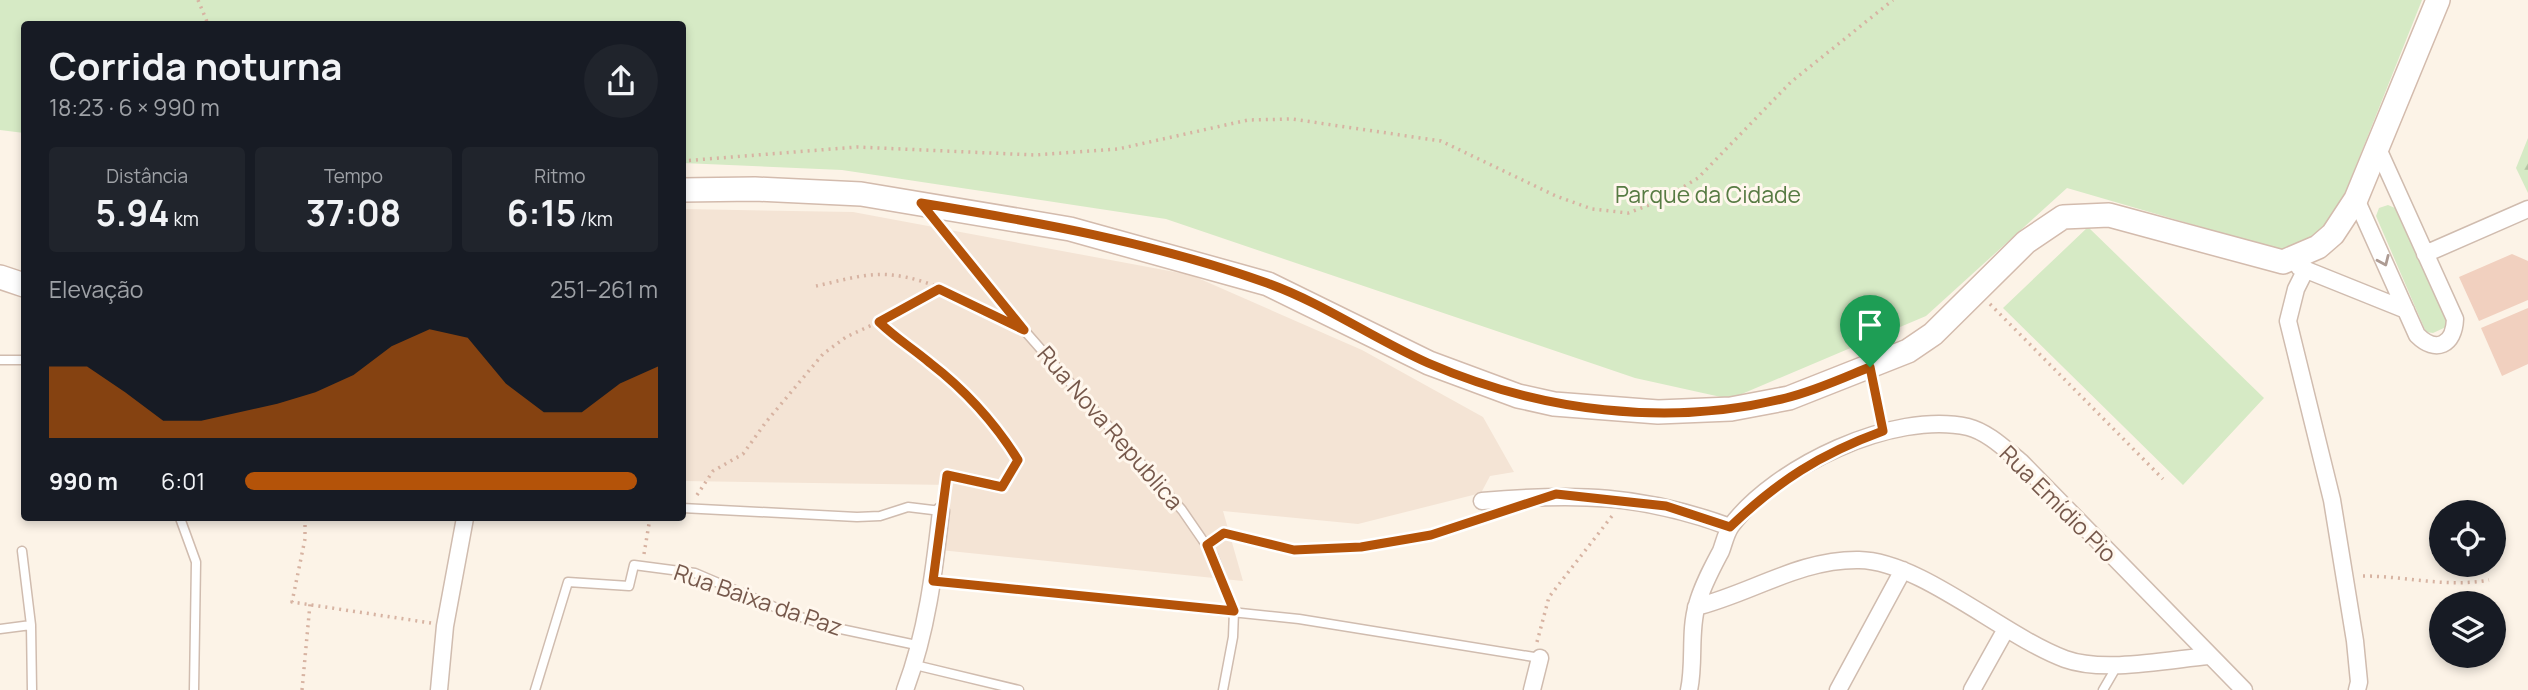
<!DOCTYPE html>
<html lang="pt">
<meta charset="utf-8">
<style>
:root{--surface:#171b24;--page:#20242c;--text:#f1f3f6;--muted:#9ea1a6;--accent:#b45309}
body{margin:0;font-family:Manrope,sans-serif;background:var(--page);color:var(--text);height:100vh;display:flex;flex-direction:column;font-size:26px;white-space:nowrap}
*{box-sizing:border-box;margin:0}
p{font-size:23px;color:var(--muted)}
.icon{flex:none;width:38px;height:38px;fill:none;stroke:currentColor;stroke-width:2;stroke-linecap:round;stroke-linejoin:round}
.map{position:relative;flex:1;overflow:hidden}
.details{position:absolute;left:21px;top:21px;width:665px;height:500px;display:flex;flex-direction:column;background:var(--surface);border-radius:7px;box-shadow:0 4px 10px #0003}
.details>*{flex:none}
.buttons{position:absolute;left:2429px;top:500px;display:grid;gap:14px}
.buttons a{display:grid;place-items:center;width:77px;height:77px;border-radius:50%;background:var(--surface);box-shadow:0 4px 10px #0003;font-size:35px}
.pin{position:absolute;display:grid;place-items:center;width:60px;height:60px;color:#fff;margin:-72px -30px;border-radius:50% 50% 50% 0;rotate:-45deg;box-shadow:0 0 7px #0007}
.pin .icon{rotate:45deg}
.round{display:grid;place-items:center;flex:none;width:74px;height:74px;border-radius:37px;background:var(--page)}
.headline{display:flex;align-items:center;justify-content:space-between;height:119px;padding:0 28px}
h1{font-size:38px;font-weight:700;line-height:52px}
.metrics{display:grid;grid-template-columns:repeat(3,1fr);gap:10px;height:119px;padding:7px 28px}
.metrics div{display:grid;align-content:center;border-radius:7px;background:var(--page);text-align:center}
.metrics b{font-size:35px;font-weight:700}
.metrics small{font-size:19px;font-weight:400}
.metrics p{font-size:19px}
.chart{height:196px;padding:14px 28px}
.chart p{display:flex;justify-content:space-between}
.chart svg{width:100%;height:126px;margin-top:7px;fill:var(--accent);opacity:.7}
ul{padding:0 28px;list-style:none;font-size:23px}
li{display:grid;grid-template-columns:112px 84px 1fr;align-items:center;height:52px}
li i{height:18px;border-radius:9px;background:var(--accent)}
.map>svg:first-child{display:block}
</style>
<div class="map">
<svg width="2528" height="690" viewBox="0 0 2528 690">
<defs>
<pattern id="forest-firs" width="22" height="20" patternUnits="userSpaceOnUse" patternTransform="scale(1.75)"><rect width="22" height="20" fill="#d6eac5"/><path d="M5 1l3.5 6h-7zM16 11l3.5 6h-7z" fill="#b2c0a2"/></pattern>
</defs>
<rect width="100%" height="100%" fill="#fcf3e7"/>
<path fill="#f4e4d5" d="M683,209L853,212L1191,275L1362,350L1483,417L1514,472L1490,476L1481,493L1358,524L1223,511L1243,581L940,550L951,485L683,481Z"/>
<path fill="url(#forest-firs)" d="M2528,138V193L2516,168Z"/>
<path fill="#d6eac5" d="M0,0H2422L2318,261L2067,188L1926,316L1730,399L1635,378L1166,219L842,170L683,163L682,24H24V133L0,130Z
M2388,205L2395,208L2446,317V327L2433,333L2426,332L2376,216L2379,208Z
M2088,227L2264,398L2183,485L2003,308Z"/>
<path fill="#f1d0bf" d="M2512,254L2528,261V300L2479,321L2459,277Z
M2528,308V364L2502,376L2481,328Z"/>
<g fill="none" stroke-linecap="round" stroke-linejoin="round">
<defs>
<path id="lane" d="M1024,330L1182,510L1213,555L1234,611L1233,637L1223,690
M0,360H24
M1871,369L1883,431
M682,508L857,517L880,516L908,507L941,511
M180,518L196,562L194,690
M22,551L31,625L32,690
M933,581L1299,619L1540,658
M0,629L31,625
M915,665L1019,690
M535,690L568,582L629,586L634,565L695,573L791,614L836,628L921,646
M2103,690L2117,666"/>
<path id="street" d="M2356,199L2417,335C2436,354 2454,345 2455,319L2379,151
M2425,254L2528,209
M2299,267L2406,310
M2306,269L2296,289L2288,321L2332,500L2355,641L2359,682L2357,690
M1482,501C1575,493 1641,494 1730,527
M1696,607C1752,593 1800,559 1859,560C1921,561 2003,636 2065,659C2103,673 2167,660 2208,656
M439,690L445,626L465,518
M905,690C927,632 934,572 941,511
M1532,690L1540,658
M1689,690C1695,663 1689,631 1697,605C1702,586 1712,568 1721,551C1724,543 1726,533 1731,526C1775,467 1894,410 1968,427C1988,432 2006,450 2021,462L2244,690
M1838,690L1903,570
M1972,690L2006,629"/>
<path id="secondary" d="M682,190L755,189L861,194L1070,229L1268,284L1429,363L1518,396L1554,404L1658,412L1731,409L1789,398L1908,351L1933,334L2026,242L2063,217L2109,215L2283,262L2318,247L2333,234L2356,199L2438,0
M0,277L24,285"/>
</defs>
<use href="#lane" stroke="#d0bcaf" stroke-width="11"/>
<use href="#street" stroke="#d0bcaf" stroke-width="19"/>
<use href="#secondary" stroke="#d3bbad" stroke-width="26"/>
<path stroke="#d7b3a2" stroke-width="3.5" stroke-dasharray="2 5" stroke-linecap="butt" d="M198,0L208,24
M682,161L857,147L1035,155L1118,149L1248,120L1292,119L1441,141L1556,196L1592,209L1628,213L1662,200L1698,178L1791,82L1893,0
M942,229L1016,320
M816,286C840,281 867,272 892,275C933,279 976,305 1013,324
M1990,304L2163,479
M879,322L902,345L930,362L987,416L1018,460L1002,487L947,475L944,495
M697,495L713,471L743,454L766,422L823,354L846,337L898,313L939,289
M305,518V539L292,602L431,623
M1217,537L1224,533C1316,562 1391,548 1482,519
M644,554L650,518
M2363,576C2406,576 2446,588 2489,580
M1537,642L1549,597L1612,516
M302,690L310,604"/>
<use href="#lane" stroke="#fff" stroke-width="8"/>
<use href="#street" stroke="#fff" stroke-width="16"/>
<use href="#secondary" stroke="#fff" stroke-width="23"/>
</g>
<defs><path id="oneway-chevron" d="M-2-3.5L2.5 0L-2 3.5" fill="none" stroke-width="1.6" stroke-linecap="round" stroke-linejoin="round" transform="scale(1.75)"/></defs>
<use stroke="#ad9b93" href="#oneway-chevron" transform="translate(2384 261) rotate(66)"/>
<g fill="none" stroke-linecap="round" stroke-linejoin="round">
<defs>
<path id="route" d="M921,203C1037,222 1155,243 1267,283C1323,303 1374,339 1428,363C1538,411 1669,428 1786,398C1815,391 1843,378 1870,367L1883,431C1820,454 1778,481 1730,527L1666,506L1556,494L1431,535L1361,547L1294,550L1224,533L1207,545L1234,611L933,581L947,475L1002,487L1018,460C995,423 965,390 930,363C911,347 898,340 879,322L939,289L1024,330Z"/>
</defs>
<use href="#route" stroke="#fff" stroke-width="14"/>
<use href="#route" stroke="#b45309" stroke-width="9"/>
</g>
<g text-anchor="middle" stroke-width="6" stroke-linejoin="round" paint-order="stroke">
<g font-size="23" fill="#577b43" stroke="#fff7ed">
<text x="1708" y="203">Parque da Cidade</text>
</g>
<g font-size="23" fill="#76584b" stroke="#fff7ed">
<text transform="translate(1110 428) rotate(49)" y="8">Rua Nova Republica</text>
<text transform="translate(2058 504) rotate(45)" y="8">Rua Emídio Pio</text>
<text transform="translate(758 600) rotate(19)" y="8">Rua Baixa da Paz</text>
</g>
</g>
</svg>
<div class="buttons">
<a><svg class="icon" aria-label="locate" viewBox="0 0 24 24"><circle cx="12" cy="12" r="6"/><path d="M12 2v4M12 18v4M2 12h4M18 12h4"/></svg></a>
<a><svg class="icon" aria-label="layers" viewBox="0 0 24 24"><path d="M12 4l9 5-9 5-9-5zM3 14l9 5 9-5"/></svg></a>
</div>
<div class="pin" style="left:1870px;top:367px;background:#1e9e55"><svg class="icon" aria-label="arrive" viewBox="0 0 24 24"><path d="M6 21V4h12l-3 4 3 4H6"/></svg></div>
<section class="details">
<div class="headline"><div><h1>Corrida noturna</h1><p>18:23 · 6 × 990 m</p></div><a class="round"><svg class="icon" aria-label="share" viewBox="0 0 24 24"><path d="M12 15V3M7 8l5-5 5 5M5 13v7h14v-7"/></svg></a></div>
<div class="metrics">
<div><p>Distância</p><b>5.94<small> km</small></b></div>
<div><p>Tempo</p><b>37:08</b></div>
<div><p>Ritmo</p><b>6:15<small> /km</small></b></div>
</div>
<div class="chart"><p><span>Elevação</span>251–261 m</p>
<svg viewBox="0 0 160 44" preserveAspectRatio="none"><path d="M0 44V19L10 19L20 28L30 38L40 38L50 35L60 32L70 28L80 22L90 12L100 6L110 9L120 25L130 35L140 35L150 25L160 19V44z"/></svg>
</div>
<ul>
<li><b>990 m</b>6:01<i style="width:95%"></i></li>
</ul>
</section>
</div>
